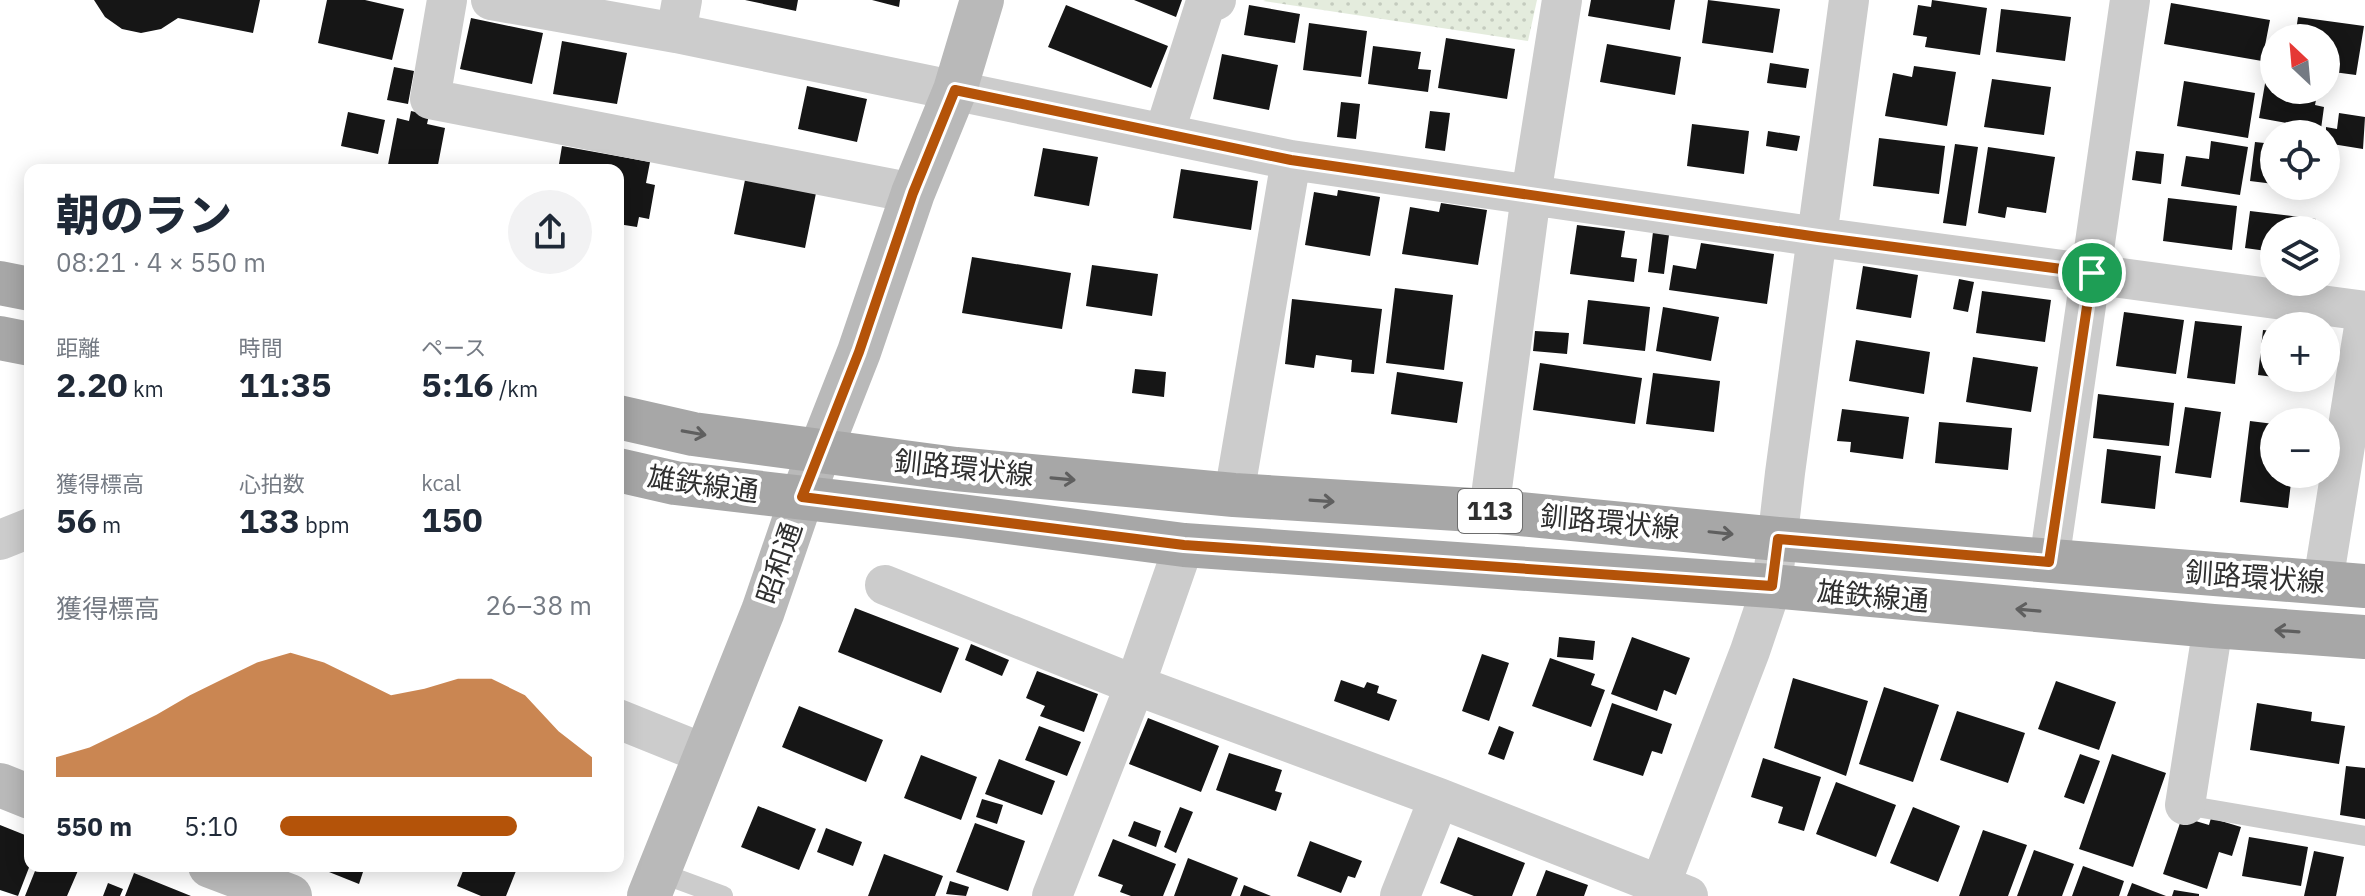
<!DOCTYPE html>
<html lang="ja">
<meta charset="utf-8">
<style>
:root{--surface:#fff;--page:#f2f2f3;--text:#1f2937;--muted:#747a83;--accent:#b45309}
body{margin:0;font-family:"IBM Plex Sans","Noto Sans JP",sans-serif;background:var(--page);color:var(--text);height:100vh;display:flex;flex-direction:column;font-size:30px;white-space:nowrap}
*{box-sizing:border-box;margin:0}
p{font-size:26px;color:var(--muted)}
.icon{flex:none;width:44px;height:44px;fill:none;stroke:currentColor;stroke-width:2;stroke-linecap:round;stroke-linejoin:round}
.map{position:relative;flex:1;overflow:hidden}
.details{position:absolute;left:24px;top:164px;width:600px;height:708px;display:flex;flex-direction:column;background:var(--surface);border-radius:16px;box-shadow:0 4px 20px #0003}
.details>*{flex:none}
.needle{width:52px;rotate:334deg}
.tools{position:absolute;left:2260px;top:24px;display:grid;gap:16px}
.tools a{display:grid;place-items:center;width:80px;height:80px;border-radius:50%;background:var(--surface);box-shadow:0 4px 20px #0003;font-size:40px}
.pin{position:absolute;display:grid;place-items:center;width:68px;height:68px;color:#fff;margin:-34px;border:4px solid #fff;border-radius:50%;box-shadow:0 2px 8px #0007}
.round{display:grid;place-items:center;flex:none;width:84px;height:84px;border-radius:42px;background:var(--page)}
.head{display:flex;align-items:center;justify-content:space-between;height:136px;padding:0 32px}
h1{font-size:44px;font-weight:800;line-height:60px}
.metrics{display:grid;grid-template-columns:repeat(3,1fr);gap:12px;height:136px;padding:8px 32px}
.metrics div{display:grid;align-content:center}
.metrics b{font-size:34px;font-weight:800}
.metrics small{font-size:22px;font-weight:400}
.metrics p{font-size:22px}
.chart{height:224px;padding:16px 32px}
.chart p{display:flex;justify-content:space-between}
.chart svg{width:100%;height:144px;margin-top:8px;fill:var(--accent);opacity:.7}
ul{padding:0 32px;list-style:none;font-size:26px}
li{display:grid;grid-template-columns:128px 96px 1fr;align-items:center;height:60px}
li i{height:20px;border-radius:10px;background:var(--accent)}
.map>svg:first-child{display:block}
</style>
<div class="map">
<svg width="2365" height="896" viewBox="0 0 2365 896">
<defs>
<pattern id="park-dots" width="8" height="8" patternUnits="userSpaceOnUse" patternTransform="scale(2)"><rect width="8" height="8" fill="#e4ecdd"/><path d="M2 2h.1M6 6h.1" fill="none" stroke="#c4cbbe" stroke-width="1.8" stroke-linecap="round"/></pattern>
</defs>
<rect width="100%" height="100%" fill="#fff"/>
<path fill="url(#park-dots)" d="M1266,0H1537L1528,41L1263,1Z"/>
<path fill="#161616" d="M94,0H260L253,33L178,18L161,29L141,33L122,29L105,17Z
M327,0H365L404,9L392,60L318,43Z
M745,0H798L796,11Z
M872,0H900L899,7Z
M1134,0H1182L1176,17Z
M1591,0H1675L1670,30L1588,16Z
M1708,0L1780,9L1773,53L1702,43Z
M1932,0L1987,8L1980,55L1925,47L1927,37L1913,35L1918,5L1931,7Z
M2171,3L2270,20L2262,61L2164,44Z
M1066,5L1168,46L1151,88L1048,47Z
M1249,5L1300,14L1295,43L1244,35Z
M2001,9L2071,17L2065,61L1996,52Z
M2298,17L2364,26L2356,75L2326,71V38H2295Z
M471,18L543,33L532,84L460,69Z
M1309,23L1367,31L1361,77L1303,70Z
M1446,38L1515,49L1507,99L1438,88Z
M562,41L627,53L617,104L553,94Z
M1607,44L1681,57L1675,95L1600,82Z
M1373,46L1421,52L1418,69L1431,70L1428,92L1368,84Z
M1222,54L1278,65L1269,110L1213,99Z
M1770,63L1809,69L1806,88L1767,83Z
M1914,66L1956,72L1947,126L1885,116L1893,73L1912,77Z
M394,67L414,71L408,104L387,100Z
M2266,78L2274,80V90H2318L2315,105L2324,107L2321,129L2259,118Z
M1992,79L2051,87L2044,135L1984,127Z
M2184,81L2255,93L2248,138L2177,126Z
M807,86L867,99L857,142L798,129Z
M1341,102L1360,104L1356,139L1337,137Z
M411,111L429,115L427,124L445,128L437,170H387L397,118L409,121Z
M1430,111L1450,113L1445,151L1425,148Z
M348,112L385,120L378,154L341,146Z
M2339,113L2365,117L2363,149L2326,143V127L2337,129Z
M1692,124L1749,131L1744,174L1687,166Z
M1768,131L1800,136L1797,151L1766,146Z
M1879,138L1945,146L1939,194L1873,186Z
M2211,141L2248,147L2240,195L2181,186L2186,156L2209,159Z
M2255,142L2274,144V184L2250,181Z
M1955,144L1978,147L1966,226L1943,223Z
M562,146L650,162L646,183L655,185L649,219L639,217L637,227L618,224V170H558Z
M1988,147L2055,157L2046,213L2007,207L2005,218L1978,213Z
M1043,148L1098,157L1089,206L1034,196Z
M2136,151L2164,154L2161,184L2132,180Z
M1181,169L1258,181L1251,230L1173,218Z
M745,180L816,193L805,248L734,234Z
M1338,190L1380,197L1370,256L1305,245L1314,192L1337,196Z
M2168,198L2237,206L2232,250L2163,241Z
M1441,203L1487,210L1478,265L1402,254L1410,207L1439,212Z
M2250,211L2316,219L2315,230H2274V252L2245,248Z
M1577,225L1625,231L1621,257L1637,259L1634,282L1570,274Z
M1653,232L1669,235L1664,274L1648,272Z
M1701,243L1774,254L1767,304L1669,290L1673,265L1696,269Z
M972,257L1071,273L1062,329L962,313Z
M1092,265L1158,274L1152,316L1086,306Z
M1863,266L1918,275L1911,318L1856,309Z
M1959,279L1974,282L1968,312L1953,309Z
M1395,288L1453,295L1444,370L1386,363Z
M1982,291L2051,300L2045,342L1976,333Z
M1292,299L1382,309L1374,374L1351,372L1352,360L1316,355L1314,368L1285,364Z
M1588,300L1650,307L1645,351L1583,344Z
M1663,307L1719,317L1711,361L1656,351Z
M2124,312L2184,320L2176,374L2116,366Z
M2195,321L2242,326L2235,384L2187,378Z
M2263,330L2274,331V377L2258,375Z
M1535,331L1569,333L1567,354L1533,351Z
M1856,340L1930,352L1924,394L1849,381Z
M1973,357L2038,367L2031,412L1966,402Z
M1540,363L1642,378L1635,424L1533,410Z
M1135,369L1166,372L1164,397L1132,393Z
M1397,372L1463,382L1457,423L1391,414Z
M1653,373L1720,381L1714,432L1646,424Z
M2301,378H2325L2324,383L2301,380Z
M2098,394L2174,403L2169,446L2093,438Z
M2185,407L2221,412L2211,478L2175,473Z
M1842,409L1909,417L1903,459L1850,452L1851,442L1837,441Z
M2250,421L2274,424V474H2292L2288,508L2240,502Z
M1939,422L2012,428L2008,470L1935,463Z
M2107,449L2161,456L2155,509L2101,503Z
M855,608L959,648L941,693L838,652Z
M1559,637L1595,641L1593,660L1557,657Z
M1632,637L1690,658L1676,695L1664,690L1657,711L1611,694Z
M971,644L1009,660L1002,676L965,660Z
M1482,654L1509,663L1489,721L1462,711Z
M1550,658L1595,674L1591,685L1605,690L1591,727L1532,706Z
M1037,671L1098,694L1084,732L1040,716L1045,706L1026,698Z
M1793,678L1868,701L1846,776L1774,748Z
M1341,680L1364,688L1367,682L1379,686L1377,693L1397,700L1389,721L1334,701Z
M2056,681L2116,702L2099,750L2038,729Z
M1884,687L1939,705L1913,782L1859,764Z
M1612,703L1672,724L1662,754L1652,751L1643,776L1593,760Z
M2257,703L2312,712L2311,721L2345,726L2339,764L2250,750Z
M799,706L883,740L866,782L782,747Z
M1957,711L2025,733L2008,783L1940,760Z
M1148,718L1219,746L1201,792L1129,764Z
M1039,726L1081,742L1067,776L1025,760Z
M1499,726L1514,732L1504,760L1488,754Z
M1229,753L1282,770L1275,791L1282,793L1276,811L1216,790Z
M2080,754L2100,761L2084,804L2064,797Z
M2112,754L2166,773L2133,867L2079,849Z
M921,755L977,777L961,820L904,798Z
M1763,758L1821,777L1804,831L1778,823L1783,807L1751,797Z
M999,759L1055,781L1042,815L985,794Z
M2346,766L2365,768V819L2340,815Z
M1836,782L1896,805L1876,857L1816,834Z
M982,799L1003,805L997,824L976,817Z
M758,806L816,829L799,870L741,847Z
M1180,807L1193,812L1176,853L1164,847Z
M1913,807L1960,826L1938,882L1890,863Z
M2182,817L2209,825L2211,818L2241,827L2232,856L2219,852L2207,889L2163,874Z
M1134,821L1161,831L1156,847L1128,836Z
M975,823L1025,841L1008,891L956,872Z
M0,825L30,837V865L18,896L0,890Z
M826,828L862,842L853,866L817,852Z
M1983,830L2027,845L2008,896H1959Z
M1458,837L1525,863L1512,896H1474L1440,883Z
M2249,837L2308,847L2301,886L2242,876Z
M1113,839L1176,864L1163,896H1131L1120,892L1123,885L1098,876Z
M1310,841L1362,861L1355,878L1348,876L1341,893L1297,876Z
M2034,850L2074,864L2062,896H2017Z
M2314,851L2344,857L2336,896H2304Z
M884,854L943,876L935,896H868Z
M1188,858L1238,878L1231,896H1174Z
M37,866H80L67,896H25Z
M319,866H365L359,884L319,868Z
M465,866H518L506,896H481L457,886Z
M2083,866L2124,881L2119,896H2072Z
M1546,870L1588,885L1584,896H1536Z
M134,873L191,896H125Z
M950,881L969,887L966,896L946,894Z
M108,883L123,889L120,896H103Z
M2132,883L2166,896H2127Z
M1244,885L1271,896H1240Z
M2174,890L2199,894V896H2172Z"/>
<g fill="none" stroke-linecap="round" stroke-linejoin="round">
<path stroke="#ccc" stroke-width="20" d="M2185,805L2365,836
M658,872L723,896"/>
<path stroke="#ccc" stroke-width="40" d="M447,0L430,99L913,193
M491,0L676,33L1291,160L1818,237L2365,311
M676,33L682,0
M1164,134L1205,5L1216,0
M1234,495L1291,160
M1489,511L1531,195L1562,0
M0,540L30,528
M2049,562L2130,0
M2323,582L2365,321
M885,585L1135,685L1439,798L1688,896
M618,719L705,754
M2185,805L2213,626
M1052,896L1135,685L1184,545
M1400,896L1439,798
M1656,896L1750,651L1772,586L1785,473L1849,0"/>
<path stroke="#b9b9b9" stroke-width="44" d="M0,785L30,797
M210,866L290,896
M649,896L763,611L802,497L859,352L913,193L955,90L982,0"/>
<path stroke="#a7a7a7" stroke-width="44" d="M0,283L30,289
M0,338L30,344
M618,417L693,434L956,469L1234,495L1489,511L1778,539L2365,586
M618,470L675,483L961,516L1184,545L1772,586L2213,626L2365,637"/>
</g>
<defs><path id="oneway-shaft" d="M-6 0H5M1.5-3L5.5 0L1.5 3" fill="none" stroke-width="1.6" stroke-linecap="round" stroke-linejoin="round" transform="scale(2)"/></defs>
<g stroke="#5f5f5f">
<use href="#oneway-shaft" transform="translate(694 433) rotate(10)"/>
<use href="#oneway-shaft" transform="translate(1063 479) rotate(5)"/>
<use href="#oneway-shaft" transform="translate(1322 501) rotate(4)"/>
<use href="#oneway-shaft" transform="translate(1721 533) rotate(6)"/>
<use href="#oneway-shaft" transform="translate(2028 610) rotate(-175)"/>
<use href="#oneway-shaft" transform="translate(2287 631) rotate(-176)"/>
</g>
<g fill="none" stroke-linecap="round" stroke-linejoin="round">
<defs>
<path id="route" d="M955,90L1291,160L1818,237L2092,273L2049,562L1778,539L1772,586L1184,545L802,497L859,352L913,193Z"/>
</defs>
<use href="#route" stroke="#fff" stroke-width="16"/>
<use href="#route" stroke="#b45309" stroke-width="10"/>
</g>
<g text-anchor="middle" stroke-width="8" stroke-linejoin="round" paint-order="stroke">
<rect fill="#fff" stroke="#6d6d6d" stroke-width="2" x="1458" y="489" width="64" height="44" rx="6"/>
<g font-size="26" font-weight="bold" fill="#2f2f2f">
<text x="1490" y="520">113</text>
</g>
<g font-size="28" fill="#2f2f2f" stroke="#fff">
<text transform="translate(964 468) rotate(6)" y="10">釧路環状線</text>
<text transform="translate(703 484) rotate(8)" y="10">雄鉄線通</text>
<text transform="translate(1610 522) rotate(5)" y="10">釧路環状線</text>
<text transform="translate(779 563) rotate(-71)" y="10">昭和通</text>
<text transform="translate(2255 577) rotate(4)" y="10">釧路環状線</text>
<text transform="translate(1873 596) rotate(5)" y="10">雄鉄線通</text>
</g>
</g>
</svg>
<div class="tools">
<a><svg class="needle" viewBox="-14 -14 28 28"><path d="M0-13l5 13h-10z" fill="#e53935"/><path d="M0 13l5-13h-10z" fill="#747a83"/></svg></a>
<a><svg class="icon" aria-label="locate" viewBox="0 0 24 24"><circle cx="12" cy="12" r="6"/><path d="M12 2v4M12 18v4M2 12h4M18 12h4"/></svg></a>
<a><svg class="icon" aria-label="layers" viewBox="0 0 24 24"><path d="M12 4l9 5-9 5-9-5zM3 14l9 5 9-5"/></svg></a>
<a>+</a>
<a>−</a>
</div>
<div class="pin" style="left:2092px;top:273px;background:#1e9e55"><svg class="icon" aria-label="arrive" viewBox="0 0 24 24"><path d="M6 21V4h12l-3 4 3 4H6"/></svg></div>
<section class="details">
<div class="head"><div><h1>朝のラン</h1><p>08:21 · 4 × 550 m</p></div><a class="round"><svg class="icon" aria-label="share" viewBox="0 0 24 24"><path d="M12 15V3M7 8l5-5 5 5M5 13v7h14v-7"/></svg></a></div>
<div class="metrics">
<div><p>距離</p><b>2.20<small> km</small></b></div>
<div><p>時間</p><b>11:35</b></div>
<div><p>ペース</p><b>5:16<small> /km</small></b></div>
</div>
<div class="metrics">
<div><p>獲得標高</p><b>56<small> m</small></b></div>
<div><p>心拍数</p><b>133<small> bpm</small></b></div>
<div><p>kcal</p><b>150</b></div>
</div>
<div class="chart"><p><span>獲得標高</span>26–38 m</p>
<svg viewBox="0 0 160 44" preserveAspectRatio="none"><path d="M0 44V38L10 35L20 30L30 25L40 19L50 14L60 9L70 6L80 9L90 14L100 19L110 17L120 14L130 14L140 19L150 30L160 38V44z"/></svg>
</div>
<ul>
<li><b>550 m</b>5:10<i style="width:76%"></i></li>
</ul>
</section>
</div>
